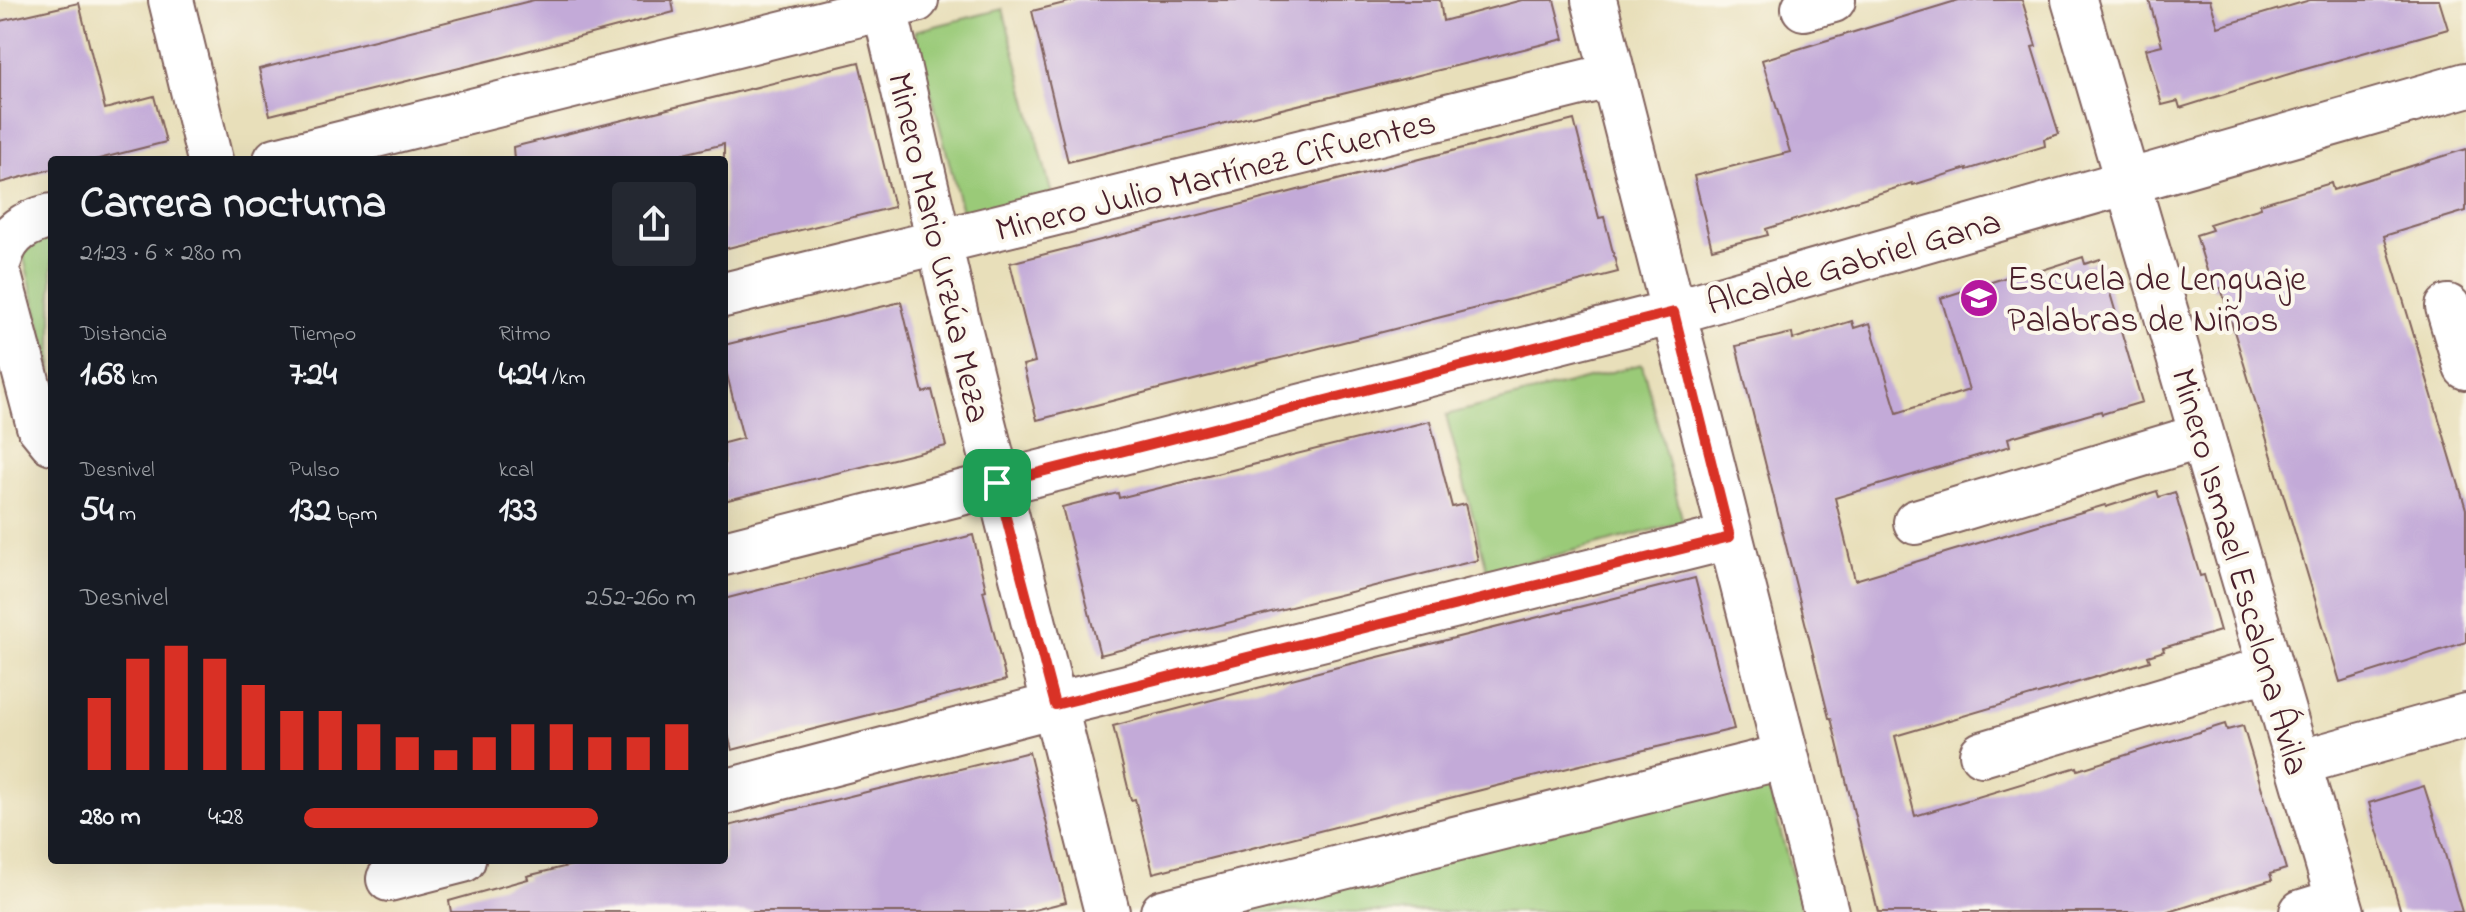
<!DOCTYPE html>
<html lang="es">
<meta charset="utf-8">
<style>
:root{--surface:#171b24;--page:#242831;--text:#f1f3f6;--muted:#9ea1a6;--accent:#d93025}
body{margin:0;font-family:"Indie Flower",sans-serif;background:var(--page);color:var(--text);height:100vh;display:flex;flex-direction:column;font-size:30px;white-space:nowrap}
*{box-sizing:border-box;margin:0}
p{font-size:26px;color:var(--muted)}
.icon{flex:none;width:44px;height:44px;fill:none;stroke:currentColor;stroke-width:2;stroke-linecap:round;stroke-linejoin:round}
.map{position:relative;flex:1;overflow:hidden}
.sheet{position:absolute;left:48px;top:156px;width:680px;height:708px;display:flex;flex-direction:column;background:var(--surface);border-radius:8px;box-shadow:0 8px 32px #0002}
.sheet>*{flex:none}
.pin{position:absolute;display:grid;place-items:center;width:68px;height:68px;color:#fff;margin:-34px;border-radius:16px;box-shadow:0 4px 12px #0006}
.round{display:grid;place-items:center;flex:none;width:84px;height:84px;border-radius:8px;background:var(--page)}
.overview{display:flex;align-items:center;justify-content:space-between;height:136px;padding:0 32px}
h1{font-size:44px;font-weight:800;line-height:60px}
.figures{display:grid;grid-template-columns:repeat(3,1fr);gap:12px;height:136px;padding:8px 32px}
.figures div{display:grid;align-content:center}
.figures b{font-size:34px;font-weight:800}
.figures small{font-size:22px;font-weight:400}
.figures p{font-size:22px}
.chart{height:224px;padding:16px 32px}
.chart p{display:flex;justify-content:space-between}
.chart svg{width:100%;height:144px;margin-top:8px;stroke:var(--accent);stroke-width:6}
ul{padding:0 32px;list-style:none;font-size:26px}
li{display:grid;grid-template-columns:128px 96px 1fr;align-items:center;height:60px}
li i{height:20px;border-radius:10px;background:var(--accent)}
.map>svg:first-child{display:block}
</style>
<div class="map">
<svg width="2466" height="912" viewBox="0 0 2466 912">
<rect width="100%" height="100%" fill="#fbf7ec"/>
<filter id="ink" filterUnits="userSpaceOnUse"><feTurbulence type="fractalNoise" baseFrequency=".0125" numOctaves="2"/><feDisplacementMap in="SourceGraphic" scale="16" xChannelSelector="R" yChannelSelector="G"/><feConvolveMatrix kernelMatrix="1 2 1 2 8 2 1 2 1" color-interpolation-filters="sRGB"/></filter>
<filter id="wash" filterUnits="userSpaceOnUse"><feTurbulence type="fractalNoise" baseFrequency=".006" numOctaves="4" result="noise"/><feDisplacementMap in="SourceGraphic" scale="32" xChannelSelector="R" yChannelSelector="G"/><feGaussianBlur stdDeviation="1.8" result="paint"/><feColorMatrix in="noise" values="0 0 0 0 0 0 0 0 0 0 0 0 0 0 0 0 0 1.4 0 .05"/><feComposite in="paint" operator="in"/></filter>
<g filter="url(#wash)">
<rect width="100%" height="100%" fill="#e8dfba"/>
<path fill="#9aca78" stroke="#727452" stroke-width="2" d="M1003,9L1052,195L964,219L915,31Z
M52,231V372L23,254Z
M1642,364L1683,522L1488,573L1446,415Z
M1765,774L1802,912H1213Z"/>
<g id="blocks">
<path fill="#c3aad8" d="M534,0H672L674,12L500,58L270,115L259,69Z
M1077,0H1440L1443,21L1522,0H1554L1564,39L1068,162L1032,11Z
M1959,0H2022L2036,46L2032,47L2059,134L2044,139L2045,146L1967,170V168L1913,185L1912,183L1766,229L1768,235L1712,249L1694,176L1790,152L1762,60Z
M2149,0H2210L2218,27L2310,0H2439L2448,29L2302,70L2180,108L2178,101L2162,105L2146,49L2162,45Z
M79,3L105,109L154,96L166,142L95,160H52V169L0,183V21Z
M859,62L894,207L724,249V144L659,160H514L513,147Z
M1574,120L1599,218L1604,217L1618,272L1037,420L1023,365L1035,362L1010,263Z
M2466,149V211L2384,236L2466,509V642L2340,682L2221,288L2213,290L2196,235L2212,230L2209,224L2261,208L2260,204L2331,183L2333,190Z
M2083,257L2085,264L2100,259L2142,402L2102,414L2101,411L2008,438L2010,446L1835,498L1855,580L2105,505L2106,507L2157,491L2159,497L2175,492L2200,576L2204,575L2220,631L2163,648L2164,651L2148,656L2150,661L1895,736L1915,816L2077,767L2078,770L2225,724L2227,730L2243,726L2286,869L2270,874L2272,880L2169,912H1878L1831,718H1829L1736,346L1792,333L1793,339L1852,321L1854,328L1870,323L1897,413L1969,390L1941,298L2023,272L2024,276Z
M901,302L923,393L932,390L946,446L724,501V443L743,438L724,363V345Z
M1430,421L1452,507L1465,504L1478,560L1100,655L1062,507L1118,493L1119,498Z
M973,535L986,590L983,591L1006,680L732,750L724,719V599Z
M1695,578L1734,729L1576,766L1153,873L1135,799L1131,800L1113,726L1322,671Z
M1029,752L1066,902L1026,912H451L449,901L528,879L527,876L592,860H724V827Z
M2424,786L2437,827L2462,912H2401L2383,850L2369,803Z"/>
</g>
</g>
<g filter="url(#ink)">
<use href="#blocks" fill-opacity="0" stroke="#81625d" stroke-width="2"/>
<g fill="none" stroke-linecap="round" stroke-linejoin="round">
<defs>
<path id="minor" d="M171,0L210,160
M883,0L957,320L1107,912
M1594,0L1826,912
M2074,0L2342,912
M1804,8L1833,0
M276,160L916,0
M0,258C7,232 27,222 52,216
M0,279L39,426L52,442
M724,295L1613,75
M2448,307L2466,367
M1916,522L2202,436
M724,553L1674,312L2466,85
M1982,754L2270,668
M2298,763L2466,716
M724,792L1055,705L1730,537
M389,879L463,860
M1163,912L1786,756
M2302,912L2338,901"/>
</defs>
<use href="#minor" stroke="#81625d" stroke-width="48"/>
<use href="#minor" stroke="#fff" stroke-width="44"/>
</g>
</g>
<g fill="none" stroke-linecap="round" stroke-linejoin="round" filter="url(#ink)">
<defs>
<path id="route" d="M1674,312L1730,537L1055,705L997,483Z"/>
</defs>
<use href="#route" stroke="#fff" stroke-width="16"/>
<use href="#route" stroke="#d93025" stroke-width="10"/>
</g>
<defs>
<symbol id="school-disc" viewBox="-11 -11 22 22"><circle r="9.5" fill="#b5179e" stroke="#fbf7ec"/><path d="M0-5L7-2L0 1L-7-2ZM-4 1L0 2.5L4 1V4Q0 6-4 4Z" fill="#fff"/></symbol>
</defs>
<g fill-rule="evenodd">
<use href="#school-disc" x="1957" y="276" width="44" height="44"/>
</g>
<g text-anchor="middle" stroke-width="8" stroke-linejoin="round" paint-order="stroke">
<g font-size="36" fill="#4a1f2b" stroke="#fbf7ec">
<text transform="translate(1215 174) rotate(-14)" y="13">Minero Julio Martínez Cifuentes</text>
<text transform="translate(941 247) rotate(77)" y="13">Minero Mario Urzúa Meza</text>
<text transform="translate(1853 260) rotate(-16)" y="13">Alcalde Gabriel Gana</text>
<text transform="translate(2242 571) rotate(74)" y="13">Minero Ismael Escalona Ávila</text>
</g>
<g font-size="36" fill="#4a1f2b" stroke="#fbf7ec" text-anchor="start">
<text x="2007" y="290">Escuela de Lenguaje<tspan x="2007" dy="41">Palabras de Niños</tspan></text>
</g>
</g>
</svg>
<div class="pin" style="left:997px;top:483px;background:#1e9e55"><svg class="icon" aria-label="arrive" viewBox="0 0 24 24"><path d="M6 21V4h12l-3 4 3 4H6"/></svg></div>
<section class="sheet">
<div class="overview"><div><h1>Carrera nocturna</h1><p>21:23 · 6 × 280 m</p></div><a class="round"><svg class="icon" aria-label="share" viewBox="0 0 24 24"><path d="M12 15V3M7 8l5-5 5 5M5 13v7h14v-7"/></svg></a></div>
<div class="figures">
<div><p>Distancia</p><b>1.68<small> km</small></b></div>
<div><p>Tiempo</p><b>7:24</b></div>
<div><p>Ritmo</p><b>4:24<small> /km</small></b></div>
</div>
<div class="figures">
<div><p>Desnivel</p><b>54<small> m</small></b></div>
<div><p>Pulso</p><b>132<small> bpm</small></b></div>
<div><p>kcal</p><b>133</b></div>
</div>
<div class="chart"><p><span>Desnivel</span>252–260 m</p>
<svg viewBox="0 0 160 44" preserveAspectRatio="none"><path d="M5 44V22M15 44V10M25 44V6M35 44V10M45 44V18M55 44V26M65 44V26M75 44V30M85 44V34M95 44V38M105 44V34M115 44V30M125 44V30M135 44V34M145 44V34M155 44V30"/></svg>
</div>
<ul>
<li><b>280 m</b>4:28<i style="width:75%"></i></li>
</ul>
</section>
</div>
